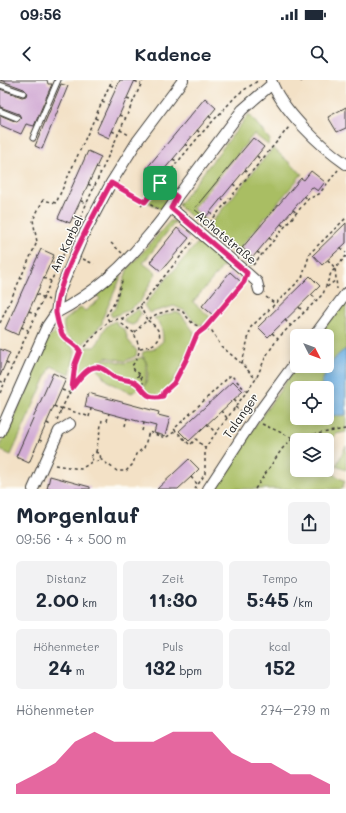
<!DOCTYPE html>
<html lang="de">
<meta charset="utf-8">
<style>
:root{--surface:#fff;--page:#f2f2f3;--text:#1f2937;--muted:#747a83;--accent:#db2777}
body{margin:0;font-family:Mali,sans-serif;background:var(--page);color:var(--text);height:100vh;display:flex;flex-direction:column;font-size:15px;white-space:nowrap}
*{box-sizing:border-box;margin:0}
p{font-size:13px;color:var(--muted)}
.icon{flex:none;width:22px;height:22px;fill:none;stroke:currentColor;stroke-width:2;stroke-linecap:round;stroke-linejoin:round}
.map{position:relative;height:409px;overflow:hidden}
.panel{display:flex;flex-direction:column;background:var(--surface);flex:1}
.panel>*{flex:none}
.needle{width:26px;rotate:132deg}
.controls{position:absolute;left:290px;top:249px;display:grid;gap:8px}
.controls a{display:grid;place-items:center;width:44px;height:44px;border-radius:6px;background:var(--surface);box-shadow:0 2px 10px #0003;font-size:20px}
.pin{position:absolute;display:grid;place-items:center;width:34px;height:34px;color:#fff;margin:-17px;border-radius:8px;box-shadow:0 2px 6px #0006}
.round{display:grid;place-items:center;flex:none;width:42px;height:42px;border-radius:6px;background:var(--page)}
.head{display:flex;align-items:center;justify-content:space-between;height:68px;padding:0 16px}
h1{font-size:22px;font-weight:800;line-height:30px}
.figures{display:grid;grid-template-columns:repeat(3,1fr);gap:6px;height:68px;padding:4px 16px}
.figures div{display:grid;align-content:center;border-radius:6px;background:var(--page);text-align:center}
.figures b{font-size:20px;font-weight:800}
.figures small{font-size:11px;font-weight:400}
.figures p{font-size:11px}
.chart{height:112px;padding:8px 16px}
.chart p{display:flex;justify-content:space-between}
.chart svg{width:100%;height:72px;margin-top:4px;fill:var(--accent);opacity:.7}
.status{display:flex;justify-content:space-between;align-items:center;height:28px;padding:0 20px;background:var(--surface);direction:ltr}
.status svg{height:11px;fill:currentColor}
header{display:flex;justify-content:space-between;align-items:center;height:52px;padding:0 16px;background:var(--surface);font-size:18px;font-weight:800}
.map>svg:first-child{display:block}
</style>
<div class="status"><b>09:56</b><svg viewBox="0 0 49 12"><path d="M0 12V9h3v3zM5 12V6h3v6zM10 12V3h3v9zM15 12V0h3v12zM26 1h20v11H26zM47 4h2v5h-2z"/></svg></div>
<header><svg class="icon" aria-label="back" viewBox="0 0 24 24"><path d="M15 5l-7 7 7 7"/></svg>Kadence<svg class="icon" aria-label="search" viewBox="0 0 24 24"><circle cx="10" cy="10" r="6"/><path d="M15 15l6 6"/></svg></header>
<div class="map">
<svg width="346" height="409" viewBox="0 0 346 409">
<rect width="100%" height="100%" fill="#fdfcf7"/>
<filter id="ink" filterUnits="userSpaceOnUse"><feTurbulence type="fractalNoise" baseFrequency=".025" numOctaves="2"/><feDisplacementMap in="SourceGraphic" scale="8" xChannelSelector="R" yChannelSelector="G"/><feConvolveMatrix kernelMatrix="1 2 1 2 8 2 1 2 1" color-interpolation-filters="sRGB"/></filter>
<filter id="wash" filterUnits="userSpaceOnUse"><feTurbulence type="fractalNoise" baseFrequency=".012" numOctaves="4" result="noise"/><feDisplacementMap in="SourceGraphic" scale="16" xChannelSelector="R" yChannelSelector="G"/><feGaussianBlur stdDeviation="0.9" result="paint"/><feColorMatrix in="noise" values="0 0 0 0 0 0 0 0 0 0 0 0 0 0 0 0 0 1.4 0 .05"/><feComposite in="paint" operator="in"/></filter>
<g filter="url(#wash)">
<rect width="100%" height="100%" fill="#f3e1c6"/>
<path fill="#a9be63" stroke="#626d40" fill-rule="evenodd" d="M249,34L270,60L268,65L254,54L193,128L206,140L201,145L180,127L179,124Z
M273,68L302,94L240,168L255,181L251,187L205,150Z
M161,104L173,114L164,131L148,122L149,118Z
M170,141H176L143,183L156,193L140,222L126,231L112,237L110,233L116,227L127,190Z
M200,160L226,183L193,222L210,237L203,244L198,245L185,231L174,226L149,233L144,225Z
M122,195L103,237L102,244L80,267C71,255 62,259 64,241L81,227L85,231L100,219L95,213Z
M346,218V352L336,354L327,369V360H297V390H327L345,401L342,409H211L297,286H327V256H318ZM297,308H327V338H297Z
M138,229L141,233L136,243L132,245L124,242V239Z
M175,232L181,234L194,252C191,272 176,300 161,315C158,318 150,314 146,312L144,307C150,299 149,282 142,275L143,272L154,269L163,261C163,251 162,245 154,238Z
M116,241L117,245L125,250L128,260L137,271L136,276L125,281L106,277L97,285L86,288L76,299L81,275L87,267H94C104,258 100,246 116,241Z
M58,250L61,260L73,267L75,272L70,294L51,286L11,375L0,370V365L30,301V296L46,260Z
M142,277L146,281V303L132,313C118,308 103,301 97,287L106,279L125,283Z
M346,366V390L336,386Z"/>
<path fill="#6dafe2" stroke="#44667f" d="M346,269V335L327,336V308H320C325,293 332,277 346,269Z"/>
<g id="blocks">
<path fill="#d3add5" d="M0,0H47L48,4H52L34,46L26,44L21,54L0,45V35L17,42L21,38L19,34L0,27V9L22,17L26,16L27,12L24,9Z
M120,0H135L109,58L96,52Z
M61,4L68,6L42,69L35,66Z
M205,18L216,28L157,98L146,89Z
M346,27V48L337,52L328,37Z
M253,58L264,67L205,138L194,129Z
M88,71L101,77L70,143L58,138Z
M311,91L325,102L318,111L312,107L253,177L242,168L301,98L304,100Z
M346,143V163L322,185L313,175Z
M177,148L189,158L161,191L150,182Z
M41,169L54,175L18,255L5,249Z
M230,192L241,202L213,235L202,226Z
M310,196L320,206L268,257L258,247Z
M0,269L10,273L0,296Z
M53,293L66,299L29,383L16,377Z
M233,301L243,311L189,361L179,351Z
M88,313L159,332L158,335L170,338L165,356L154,353L156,346L85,327Z
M189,379L199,389L191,397L178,409H157Z
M50,396L90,407V409H47Z"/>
</g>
</g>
<g filter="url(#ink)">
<use href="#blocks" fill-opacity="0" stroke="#3c3a36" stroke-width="1"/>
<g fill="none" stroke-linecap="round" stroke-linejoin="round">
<defs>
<path id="lane" d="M0,5L23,13
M0,31L17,38
M33,58L58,0"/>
<path id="street" d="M271,0C281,29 321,67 346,84
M171,128L247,193L257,202L259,210
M56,233C94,213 121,189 148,156C159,143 169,131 177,117L242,30L272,4
M314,256L346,213
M0,352L47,246L56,233L59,213L83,156L111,103L138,60L183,0
M33,409L59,351L70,344
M208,409L253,340L297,280"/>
</defs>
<use href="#lane" stroke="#3c3a36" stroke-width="7"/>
<use href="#street" stroke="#3c3a36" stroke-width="12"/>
<path stroke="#3c3a36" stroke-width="1.5" stroke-dasharray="3 3" stroke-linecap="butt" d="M135,1L141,4
M301,2L302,0
M110,5L116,8
M127,19L133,21
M102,22L109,25
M119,35L126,38
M209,36L213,40
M95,38L101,41
M120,50L129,55
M197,50L201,54
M112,51L118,54
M185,64L189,68
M257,76L261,80
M173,79L178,82
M96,87L101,90
M245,90L250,94
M162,93L166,96
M160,103L170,111
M88,104L94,107
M233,104L238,108
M119,107L158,129
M304,116L308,119
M221,118L226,122
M81,121L87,123
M141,126L201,54L238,14L259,0
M293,130L297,133
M210,132L215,136
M73,137L79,140
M281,144L285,147
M206,147L289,47
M269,158L273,161
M111,163L122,173
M341,168L346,173
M257,172L262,175
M83,179L94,184
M328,180L335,188L337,209
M51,182L58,185
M253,185L308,119L319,114L338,90
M43,198L51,201
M327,207L336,200
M36,214L49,220
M312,215L317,220
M266,217L274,223
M140,226L147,240L134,253C140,268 142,272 132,286L135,291L140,294L143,303L140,307
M299,227L304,233
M29,231L36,234
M123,238L122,244L134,253
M285,240L291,246
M109,241L106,236L115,222L123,198
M0,243L37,162L33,140L43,120L56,123L112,0
M60,245C64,259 73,259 80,271
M21,247L28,250
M272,253L278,258
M140,268C162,265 167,253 147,240L157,234L175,229L182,231L193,244L212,251L221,266L241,283L256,299
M6,283L12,286
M242,283L251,247L302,198L310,173L346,138
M0,301L5,303
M133,301L140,294
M73,306L75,284L80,271L109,241L123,238L140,226L194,160
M62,310L70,313
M247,312L231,295L174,349L190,365L196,359L205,368L256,299L266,276L278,258L323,214L331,193L346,176
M0,313L143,0
M234,319L238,323
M54,326L62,330
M235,327L245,334
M221,331L227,338
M87,336L62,328C68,316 82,283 100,288C105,289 110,295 115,297C121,299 129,299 135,303C146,311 147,320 163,316L164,312L174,303L193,267L197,254L205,248L244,202
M89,337L91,329
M57,340L62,328
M107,341L109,333
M47,343L52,346
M207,344L216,353
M262,344L293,358
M125,346L127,338
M142,351L144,343
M39,360L44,362
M96,372L102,340
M91.5 377a4.5 4.5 0 1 1 9 0a4.5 4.5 0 1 1-9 0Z
M100,379L117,391H126L133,384L136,374L144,368L149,352L165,358L176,351
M55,385L81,389L93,381
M191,397L198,405
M195,409L205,394V368
M255,409L282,369L293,358L346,349"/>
<use href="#lane" stroke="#fff" stroke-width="5"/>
<use href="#street" stroke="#fff" stroke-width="10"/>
</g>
</g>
<g fill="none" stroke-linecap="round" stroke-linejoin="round" filter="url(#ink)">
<defs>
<path id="route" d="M111,103L145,122L160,103L177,117L171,128L247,193L244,202L205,248L197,254L187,278L174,303L164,312L163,316C142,321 146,306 132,301C127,300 119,299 114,297C110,294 106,290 101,288C89,283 78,300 72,308L75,284L80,271C75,263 66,261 62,254C60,249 57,239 56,233C55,204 96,131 111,103Z"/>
</defs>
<use href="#route" stroke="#fff" stroke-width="8"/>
<use href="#route" stroke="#db2777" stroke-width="5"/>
</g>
<g text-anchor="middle" stroke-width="3" stroke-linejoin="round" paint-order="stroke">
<g font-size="12" fill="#1c1c1c" stroke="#fdfcf7">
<text transform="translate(226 158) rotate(40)" y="4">Achatstraße</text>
<text transform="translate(67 164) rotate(-65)" y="4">Am Karbel</text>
<text transform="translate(241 336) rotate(-55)" y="4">Talanger</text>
</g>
</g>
</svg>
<div class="controls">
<a><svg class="needle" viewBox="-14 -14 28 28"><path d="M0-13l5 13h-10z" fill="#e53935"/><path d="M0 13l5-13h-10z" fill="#747a83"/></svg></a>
<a><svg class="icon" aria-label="locate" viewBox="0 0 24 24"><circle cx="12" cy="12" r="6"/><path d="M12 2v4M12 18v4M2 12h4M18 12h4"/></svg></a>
<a><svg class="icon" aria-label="layers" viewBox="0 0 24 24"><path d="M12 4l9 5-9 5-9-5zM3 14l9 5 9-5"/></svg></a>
</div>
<div class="pin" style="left:160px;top:103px;background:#1e9e55"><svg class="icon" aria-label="arrive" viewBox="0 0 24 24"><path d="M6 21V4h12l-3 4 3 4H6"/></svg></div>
</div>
<section class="panel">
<div class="head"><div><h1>Morgenlauf</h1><p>09:56 · 4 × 500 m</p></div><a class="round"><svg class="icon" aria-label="share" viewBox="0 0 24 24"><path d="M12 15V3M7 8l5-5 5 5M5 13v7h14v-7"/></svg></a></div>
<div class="figures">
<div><p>Distanz</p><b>2.00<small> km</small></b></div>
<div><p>Zeit</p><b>11:30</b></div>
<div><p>Tempo</p><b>5:45<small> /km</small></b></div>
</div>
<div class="figures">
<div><p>Höhenmeter</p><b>24<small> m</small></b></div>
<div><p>Puls</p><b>132<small> bpm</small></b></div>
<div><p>kcal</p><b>152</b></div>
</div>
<div class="chart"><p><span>Höhenmeter</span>274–279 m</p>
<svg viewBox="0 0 160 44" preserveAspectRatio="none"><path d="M0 44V38L10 32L20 25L30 12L40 6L50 12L60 12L70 12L80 6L90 6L100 6L110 19L120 25L130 25L140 32L150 32L160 38V44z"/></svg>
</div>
</section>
